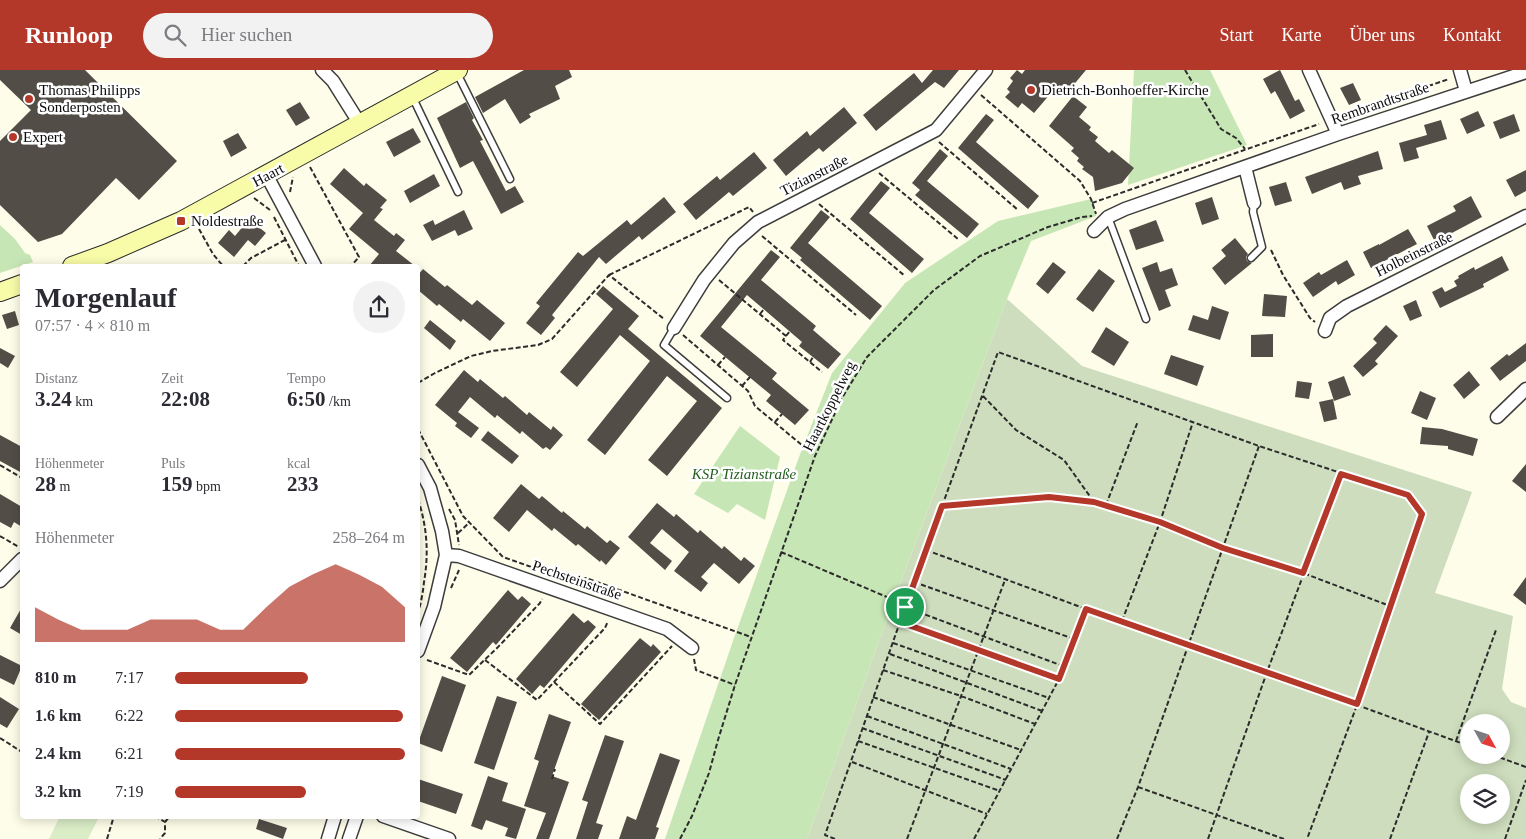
<!DOCTYPE html>
<html lang="de">
<meta charset="utf-8">
<style>
:root{--surface:#fff;--page:#f2f2f3;--text:#2b2b33;--muted:#7c7c81;--accent:#b3382a}
body{margin:0;font-family:"Times New Roman",serif;background:var(--page);color:var(--text);height:100vh;display:flex;flex-direction:column;font-size:19px;white-space:nowrap}
*{box-sizing:border-box;margin:0}
p{font-size:16px;color:var(--muted)}
.icon{flex:none;width:28px;height:28px;fill:none;stroke:currentColor;stroke-width:2;stroke-linecap:round;stroke-linejoin:round}
.map{position:relative;flex:1;overflow:hidden}
.side{position:absolute;left:20px;top:194px;width:400px;height:555px;display:flex;flex-direction:column;background:var(--surface);border-radius:5px;box-shadow:0 2px 12px #0003}
.side>*{flex:none}
.needle{width:32px;rotate:130deg}
.tools{position:absolute;left:1460px;top:644px;display:grid;gap:10px}
.tools a{display:grid;place-items:center;width:50px;height:50px;border-radius:50%;background:var(--surface);box-shadow:0 2px 12px #0003;font-size:25px}
.pin{position:absolute;display:grid;place-items:center;width:42px;height:42px;color:#fff;margin:-21px;border:2px solid #fff;border-radius:50%;box-shadow:0 1px 5px #0007}
.round{display:grid;place-items:center;flex:none;width:52px;height:52px;border-radius:26px;background:var(--page)}
.headline{display:flex;align-items:center;justify-content:space-between;height:85px;padding:0 15px}
h1{font-size:28px;font-weight:700;line-height:38px}
.metrics{display:grid;grid-template-columns:repeat(3,1fr);gap:8px;height:85px;padding:5px 15px}
.metrics div{display:grid;align-content:center}
.metrics b{font-size:21px;font-weight:700}
.metrics small{font-size:14px;font-weight:400}
.metrics p{font-size:14px}
.chart{height:140px;padding:10px 15px}
.chart p{display:flex;justify-content:space-between}
.chart svg{width:100%;height:90px;margin-top:5px;fill:var(--accent);opacity:.7}
ul{padding:0 15px;list-style:none;font-size:16px}
li{display:grid;grid-template-columns:80px 60px 1fr;align-items:center;height:38px}
li i{height:12px;border-radius:6px;background:var(--accent)}
header{display:flex;align-items:center;gap:30px;box-sizing:border-box;height:70px;padding:0 25px;background:var(--accent);color:#fff}
header strong{font-size:24px}
nav{display:flex;gap:28px;margin-inline-start:auto;font-size:18px}
.search{width:350px;height:45px;background:var(--page);display:flex;align-items:center;gap:12px;box-sizing:border-box;padding:0 18px;border-radius:28px;color:var(--muted);font-size:19px}
.map>svg:first-child{display:block}
</style>
<header>
<strong>Runloop</strong>
<div class="search"><svg class="icon" aria-label="search" viewBox="0 0 24 24"><circle cx="10" cy="10" r="6"/><path d="M15 15l6 6"/></svg>Hier suchen</div>
<nav><a>Start</a><a>Karte</a><a>Über uns</a><a>Kontakt</a></nav>
</header>
<div class="map">
<svg width="1526" height="769" viewBox="0 0 1526 769">
<rect width="100%" height="100%" fill="#fefde9"/>
<path fill="#c7e6b5" d="M1134,0H1210L1247,75L1128,115Z
M1091,129L1096,146L1031,171L1007,229L894,530L807,769H665L734,568L799,387L832,303L905,213L998,151Z
M0,155L15,169L25,183L30,185L33,192L0,203Z
M740,356L780,387L765,450L737,434L728,443L694,424Z"/>
<path fill="#ceddbd" fill-rule="evenodd" d="M1007,229L1082,296L1472,422L1435,523L1513,546L1502,619L1511,632L1526,638V769H807L894,530ZM1469,652H1501V685H1469ZM1469,712H1501V745H1469Z"/>
<path fill="#daedc7" d="M60,746H94L98,749L88,769H49Z"/>
<path fill="#524d47" d="M0,0H85L177,91L139,130L116,108L62,164L38,172L0,135V71L31,40L0,10Z
M524,0H569L572,7L555,16L560,29L529,44L531,47L520,54L505,29L483,43L475,27Z
M933,0H959L944,18L935,12L876,61L863,45L914,3L922,13Z
M1017,0L1022,4L1025,0H1086L1066,24L1057,16L1034,43L1022,33L1018,38L1005,27L1010,22L1007,19L1013,11L1010,8Z
M1280,0L1295,31L1299,29L1305,41L1290,49L1275,21L1271,24L1263,9Z
M1353,13L1361,30L1349,35L1340,18Z
M1073,26L1087,37L1079,47L1091,57L1089,60L1098,67L1095,71L1109,83L1112,80L1134,98L1122,113L1095,121L1093,107L1082,99L1084,97L1077,91L1079,88L1071,81L1074,78L1049,56Z
M300,32L310,48L296,56L286,40Z
M466,32L474,48L472,50L483,70L480,71L506,121L515,116L524,132L501,144L473,91L460,98L437,48Z
M844,37L857,53L823,82L819,78L786,106L773,90L807,61L810,66Z
M1478,41L1485,56L1467,64L1460,49Z
M986,44L994,50L976,72L1039,126L1028,139L958,78Z
M1514,44L1520,61L1500,69L1493,52Z
M1441,50L1447,69L1416,78L1419,88L1404,92L1399,73L1427,65L1424,55Z
M413,58L421,72L394,87L386,72Z
M238,63L247,78L231,87L223,71Z
M940,79L948,86L927,111L979,154L967,168L915,125L920,120L912,113Z
M1378,81L1383,99L1358,106L1361,114L1344,120L1341,112L1312,124L1305,107Z
M754,82L767,98L733,126L729,122L696,150L683,134L717,106L720,110Z
M344,98L364,116L366,113L387,130L380,138L383,139L374,150L394,166L396,163L405,170L396,181L415,196H369L379,184L349,159L363,143L330,114Z
M1526,100V121L1515,127L1506,110Z
M434,104L440,116L410,133L404,121Z
M881,111L890,118L869,143L924,189L912,203L850,149Z
M1286,112L1292,131L1275,136L1269,117Z
M1471,126L1482,147L1435,172L1427,156L1456,141L1453,136Z
M664,127L676,142L642,170L639,166L606,194L599,187L552,245L555,248L541,265L526,253L540,236L536,233L578,182L583,186L627,150L631,155Z
M1212,127L1219,149L1202,155L1195,133Z
M464,140L473,159L458,166L455,160L432,171L423,155L433,150L435,155Z
M821,140L830,147L808,173L882,236L870,250L800,190L802,188L790,178Z
M249,149L266,163L255,176L248,170L234,187L218,173L229,160L235,166Z
M1156,150L1164,171L1136,180L1129,160Z
M1408,159L1417,174L1371,198L1363,182L1379,174V175Z
M1235,168L1248,184L1246,187L1247,191L1252,193L1225,215L1212,198L1226,186L1221,180Z
M771,180L780,187L761,210L816,256L813,260L841,284L828,299L799,276L802,272L747,225L721,257L777,303L772,309L809,340L795,355L766,331L771,325L700,266Z
M1502,186L1509,200L1483,214L1484,217L1440,238L1432,222L1442,217L1445,222L1457,216L1454,211L1459,208L1458,206L1474,197L1475,200Z
M1347,190L1355,205L1338,215L1336,211L1313,227L1303,213L1319,202L1321,205Z
M1053,192L1066,202L1048,224L1036,214Z
M1157,192L1160,202L1172,198L1178,215L1165,220L1171,236L1159,241L1142,198Z
M423,199L445,217L447,215L472,235L477,230L505,253L490,271L463,249L461,252L439,234L437,236L418,220V205Z
M1099,199L1115,211L1093,242L1076,229Z
M603,216L639,246L628,259L722,338L667,406L648,390L697,331L667,306L605,385L587,370L650,291L620,265L577,317L560,302L613,239L596,224Z
M1264,224L1287,226L1285,247L1262,246Z
M1416,230L1422,246L1410,251L1403,236Z
M1212,236L1229,242L1220,270L1188,260L1193,245L1208,250Z
M15,241L19,255L7,259L2,245Z
M430,250L456,271L450,280L424,258Z
M1386,255L1398,266L1375,291L1378,294L1363,307L1353,296L1377,273L1373,269Z
M1106,257L1129,272L1114,296L1091,282Z
M1273,264V287H1251V265Z
M1526,273V291L1500,311L1490,298L1507,284L1509,286Z
M0,278L15,286L8,298L0,293Z
M1171,285L1204,296L1197,316L1164,304Z
M464,300L478,312L480,309L503,328L505,326L527,345L529,342L551,360L553,356L563,365L550,380L546,377L543,379L522,361L520,364L497,345L495,348L470,327L458,342L479,358L471,368L455,356L457,353L435,335Z
M1469,301L1480,315L1464,329L1453,315Z
M1344,306L1351,325L1334,331L1328,312Z
M1297,311L1312,313L1309,329L1295,327Z
M1420,321L1436,328L1427,350L1411,343Z
M1333,329L1337,349L1324,352L1319,332Z
M1422,357L1442,359L1478,369L1473,386L1448,379V376L1420,374Z
M488,361L519,386L512,394L481,370Z
M0,365L22,377V403L0,391Z
M1526,394V422L1512,411Z
M521,414L539,429L542,426L562,443L563,441L585,459L587,456L607,473L610,470L620,478L606,495L601,490L600,492L578,474L576,476L554,458L552,461L527,440L509,462L493,448Z
M0,424L22,437V457L14,452L11,458L0,452Z
M657,433L674,447L676,444L698,463L700,460L722,479L724,476L741,491L744,487L755,496L739,514L714,493L701,507L708,513L701,522L674,501L689,482L662,459L650,473L672,491L665,500L628,467Z
M1526,507V535L1513,525Z
M508,520L518,530L522,526L531,534L496,575L493,572L467,602L450,588Z
M22,537V565L10,558Z
M573,543L584,553L588,550L596,557L544,618L540,615L532,624L516,609Z
M640,568L651,577L653,574L661,582L599,650L581,634Z
M0,585L22,596L14,615L0,608Z
M442,606L466,615L442,682L418,673Z
M497,626L517,632L494,700L474,693Z
M0,627L19,639L7,658L0,654Z
M549,644L571,652L552,706L569,712L549,769H536L546,743L524,736L539,691L534,689Z
M605,665L624,671L596,753L603,755L598,769H576L588,732L582,730Z
M660,683L680,690L656,757L659,758L655,769H619L627,746L636,750Z
M488,706L508,713L502,731L526,739L516,769L505,766L508,758L486,750L482,760L471,756Z
M418,709L463,724L456,744L418,731Z
M259,749L287,758L283,769L256,759Z"/>
<g fill="none" stroke-linecap="round" stroke-linejoin="round">
<defs>
<path id="service" d="M457,3L510,109
M412,26L458,122
M1108,147L1146,249
M1251,188L1262,177L1253,142L1254,133
M674,258L664,275L727,328"/>
<path id="minor" d="M322,0L333,11L360,54
M1309,0L1338,64
M1460,0L1466,21
M1245,97L1254,133
M267,106L315,196
M1094,161L1108,147L1125,139L1338,64L1526,2
M674,258L704,210L734,173L758,152L936,60L986,0
M1325,261L1330,248L1347,236L1526,146
M1497,347L1526,319
M418,395L430,418L442,461L446,485L434,537L418,581
M446,485L459,486L667,559L692,578
M0,511L22,489
M383,746L449,769
M328,769L335,746
M349,769L357,746"/>
<path id="secondary" d="M72,196L108,183L181,151L458,0
M0,222L22,214"/>
</defs>
<use href="#service" stroke="#3d3d3d" stroke-width="9"/>
<use href="#minor" stroke="#3d3d3d" stroke-width="15"/>
<use href="#secondary" stroke="#2c2c2c" stroke-width="20"/>
<path stroke="#2c2c2c" stroke-width="2" stroke-dasharray="5 2.5" stroke-linecap="butt" d="M1185,0L1221,59L1236,68L1245,79
M981,25L1080,111L1091,129L1096,144
M1343,45L1449,9
M939,72L1018,140
M310,97L359,187L351,196
M879,103L958,169
M290,122L293,107
M254,128L270,140
M1092,133L1319,54
M819,134L905,206
M274,147L299,196
M199,159L213,184L223,196
M762,166L856,245
M1271,180L1283,205L1310,248L1315,252
M243,196L251,188L285,170
M609,205L749,137L753,142
M719,210L786,266L783,270L822,302
M760,244L764,239
M683,265L748,321L755,336L815,386
M786,266L790,261
M810,292L813,287
M718,295L725,287
M418,313L435,303L471,286L492,281L538,275L552,269L609,205L664,249
M742,316L750,307
M983,326L1016,360L1064,390L1094,432
M775,352L782,344
M418,359L463,446L503,487L540,500
M0,395L22,408
M418,429C427,457 429,483 424,512C423,522 421,533 418,543
M1106,435L1138,351
M942,436L1049,427L1094,432L1160,452L1223,478L1303,503L1390,536
M449,439L455,450L459,475
M458,463L469,453
M0,466L19,477
M926,480L1086,539L1357,635L1469,676
M781,482L894,530L905,537L1063,596
M914,512L1074,569
M575,513L586,508L751,567
M451,518L459,500
M1122,551L1160,452L1193,352
M900,552L1059,609
M893,573L1049,628
M890,584L1042,641
M694,589L696,600L735,615
M427,590L469,605L498,577L540,533L542,529
M485,590L537,630L605,558L608,551
M883,600L961,626L1035,654
M554,612L600,654L672,576
M873,627L1021,680
M867,646L1011,699
M862,658L1006,710
M0,668L22,682
M858,671L1000,721
M1456,671L1496,560
M1493,685L1526,697
M852,692L987,744
M552,709L555,699
M1138,717L1284,769
M155,746L165,752V763L160,769
M165,752L170,746
M107,769L114,746
M680,769L692,746L709,703L718,670L735,615L815,386L842,328L867,287L934,220L980,186L1048,157L1082,147L1092,146
M835,769L825,765L900,552L998,282L1259,376L1408,425L1423,444L1357,635L1307,769
M907,769L1005,510
M974,769L1059,609L1086,539
M1117,769L1138,717L1259,376
M1208,769L1267,602L1341,404
M1390,769L1429,662
M1505,769L1526,710"/>
<use href="#service" stroke="#fff" stroke-width="6"/>
<use href="#minor" stroke="#fff" stroke-width="12"/>
<use href="#secondary" stroke="#f8fba7" stroke-width="18"/>
</g>
<g fill="none" stroke-linecap="round" stroke-linejoin="round">
<defs>
<path id="route" d="M1341,404L1408,425L1422,444L1357,634L1086,539L1059,609L900,552L942,436L1049,427L1094,432L1160,452L1223,478L1303,503Z"/>
</defs>
<use href="#route" stroke="#fff" stroke-width="10"/>
<use href="#route" stroke="#b3382a" stroke-width="6"/>
</g>
<g fill="#b3382a" stroke="#fff" stroke-width="2">
<circle cx="1031" cy="20" r="5"/>
<circle cx="29" cy="29" r="5"/>
<circle cx="13" cy="67" r="5"/>
<rect x="176" y="146" width="10" height="10" rx="2.5"/>
</g>
<g text-anchor="middle" stroke-width="5" stroke-linejoin="round" paint-order="stroke">
<g font-size="15" fill="#0a0a0a" stroke="#fff" text-anchor="start">
<text x="39" y="25">Thomas Philipps<tspan x="39" dy="17">Sonderposten</tspan></text>
<text x="1041" y="25">Dietrich-Bonhoeffer-Kirche</text>
<text x="23" y="72">Expert</text>
<text x="191" y="156">Noldestraße</text>
</g>
<g font-size="15" fill="#0a0a0a" stroke="#fff">
<text transform="translate(1380 33) rotate(-19)" y="5">Rembrandtstraße</text>
<text transform="translate(268 105) rotate(-28)" y="5">Haart</text>
<text transform="translate(814 105) rotate(-27)" y="5">Tizianstraße</text>
<text transform="translate(1414 184) rotate(-26)" y="5">Holbeinstraße</text>
<text transform="translate(829 336) rotate(-63)" y="5">Haartkoppelweg</text>
<text transform="translate(577 510) rotate(19)" y="5">Pechsteinstraße</text>
</g>
<g font-size="15" font-style="italic" fill="#235e1f" stroke="#fff">
<text x="744" y="409">KSP Tizianstraße</text>
</g>
</g>
</svg>
<div class="tools">
<a><svg class="needle" viewBox="-14 -14 28 28"><path d="M0-13l5 13h-10z" fill="#e53935"/><path d="M0 13l5-13h-10z" fill="#7c7c81"/></svg></a>
<a><svg class="icon" aria-label="layers" viewBox="0 0 24 24"><path d="M12 4l9 5-9 5-9-5zM3 14l9 5 9-5"/></svg></a>
</div>
<div class="pin" style="left:905px;top:537px;background:#1e9e55"><svg class="icon" aria-label="arrive" viewBox="0 0 24 24"><path d="M6 21V4h12l-3 4 3 4H6"/></svg></div>
<section class="side">
<div class="headline"><div><h1>Morgenlauf</h1><p>07:57 · 4 × 810 m</p></div><a class="round"><svg class="icon" aria-label="share" viewBox="0 0 24 24"><path d="M12 15V3M7 8l5-5 5 5M5 13v7h14v-7"/></svg></a></div>
<div class="metrics">
<div><p>Distanz</p><b>3.24<small> km</small></b></div>
<div><p>Zeit</p><b>22:08</b></div>
<div><p>Tempo</p><b>6:50<small> /km</small></b></div>
</div>
<div class="metrics">
<div><p>Höhenmeter</p><b>28<small> m</small></b></div>
<div><p>Puls</p><b>159<small> bpm</small></b></div>
<div><p>kcal</p><b>233</b></div>
</div>
<div class="chart"><p><span>Höhenmeter</span>258–264 m</p>
<svg viewBox="0 0 160 44" preserveAspectRatio="none"><path d="M0 44V27L10 33L20 38L30 38L40 38L50 33L60 33L70 33L80 38L90 38L100 27L110 17L120 11L130 6L140 11L150 17L160 27V44z"/></svg>
</div>
<ul>
<li><b>810 m</b>7:17<i style="width:58%"></i></li>
<li><b>1.6 km</b>6:22<i style="width:99%"></i></li>
<li><b>2.4 km</b>6:21<i style="width:100%"></i></li>
<li><b>3.2 km</b>7:19<i style="width:57%"></i></li>
</ul>
</section>
</div>
